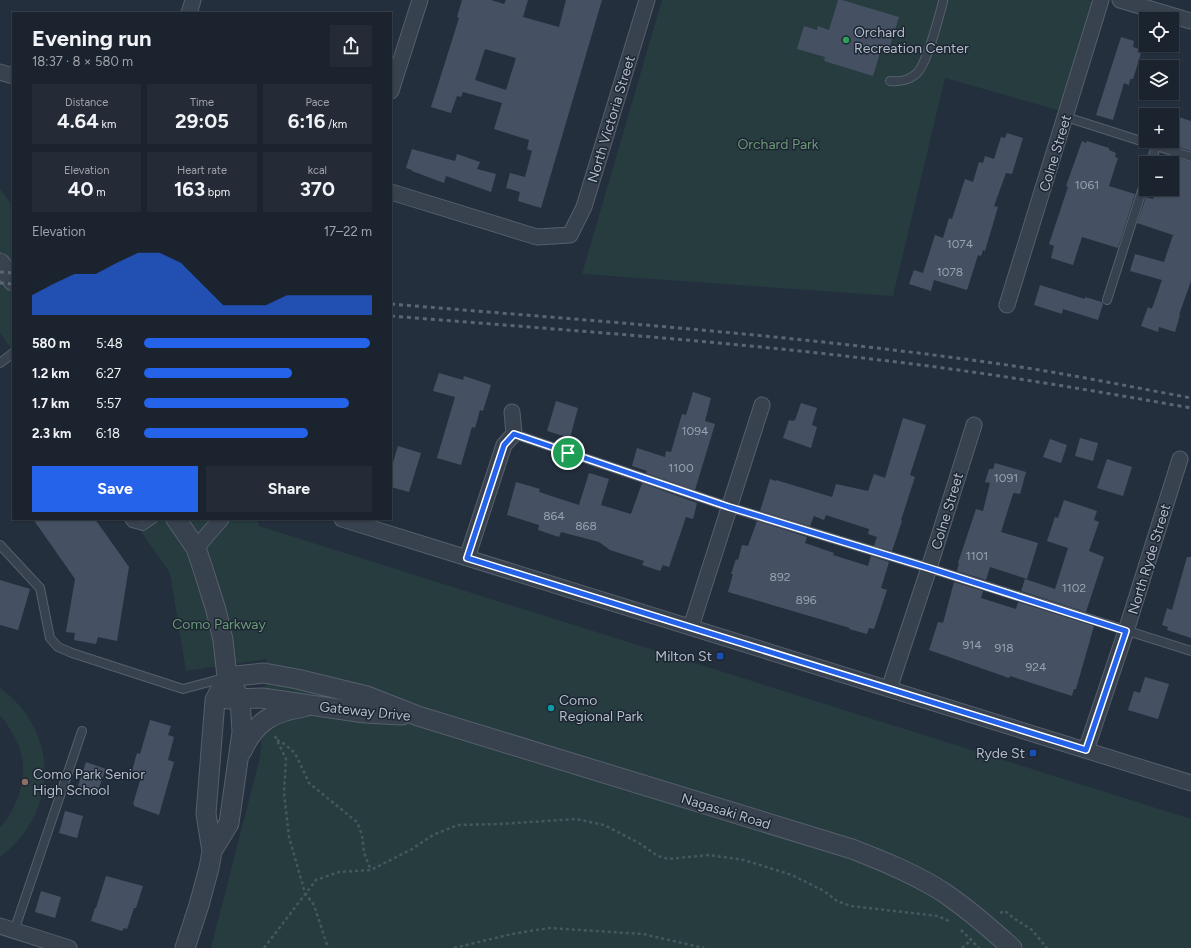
<!DOCTYPE html>
<meta charset="utf-8">
<style>
:root{--surface:#1b232e;--page:#242b36;--text:#f1f3f6;--muted:#a0a4aa;--line:#39404a;--accent:#2563eb}
body{margin:0;font-family:Figtree,sans-serif;background:var(--page);color:var(--text);height:100vh;display:flex;flex-direction:column;font-size:15px;white-space:nowrap}
*{box-sizing:border-box;margin:0}
p{font-size:13px;color:var(--muted)}
.icon{flex:none;width:22px;height:22px;fill:none;stroke:currentColor;stroke-width:2;stroke-linecap:round;stroke-linejoin:round}
.map{position:relative;flex:1;overflow:hidden}
.sheet{position:absolute;left:12px;top:12px;width:380px;height:508px;display:flex;flex-direction:column;background:var(--surface);border-radius:0px;box-shadow:0 1px 3px #0004,0 0 0 1px var(--line)}
.sheet>*{flex:none}
.buttons{position:absolute;left:1139px;top:12px;display:grid;gap:8px}
.buttons a{display:grid;place-items:center;width:40px;height:40px;border-radius:0px;background:var(--surface);box-shadow:0 1px 3px #0004,0 0 0 1px var(--line);font-size:20px}
.pin{position:absolute;display:grid;place-items:center;width:34px;height:34px;color:#fff;margin:-17px;border:2px solid #fff;border-radius:50%;box-shadow:0 1px 4px #0007}
.round{display:grid;place-items:center;flex:none;width:42px;height:42px;border-radius:0px;background:var(--page)}
.summary{display:flex;align-items:center;justify-content:space-between;height:68px;padding:0 20px}
h1{font-size:22px;font-weight:700;line-height:30px}
.figures{display:grid;grid-template-columns:repeat(3,1fr);gap:6px;height:68px;padding:4px 20px}
.figures div{display:grid;align-content:center;border-radius:0px;background:var(--page);text-align:center}
.figures b{font-size:20px;font-weight:700}
.figures small{font-size:11px;font-weight:400}
.figures p{font-size:11px}
.chart{height:112px;padding:8px 20px}
.chart p{display:flex;justify-content:space-between}
.chart svg{width:100%;height:72px;margin-top:4px;fill:var(--accent);opacity:.7}
.action{display:flex;gap:8px;margin-top:auto;padding:8px 20px}
.action a{flex:1;height:46px;border-radius:0px;background:var(--accent);color:#fff;font-size:16px;font-weight:700;line-height:46px;text-align:center}
.action a+a{background:var(--page);color:var(--text)}
ul{padding:0 20px;list-style:none;font-size:13px}
li{display:grid;grid-template-columns:64px 48px 1fr;align-items:center;height:30px}
li i{height:10px;border-radius:5px;background:var(--accent)}
.map>svg:first-child{display:block}
</style>
<div class="map">
<svg width="1191" height="948" viewBox="0 0 1191 948">
<rect width="100%" height="100%" fill="#242f3e"/>
<path fill="#263c3f" d="M662,0H1087L1094,2L1061,111L945,78L893,296L582,274Z
M0,189L13,207V351L0,333Z
M132,519H257L259,526L1191,819V948H211L260,757L267,659L186,671L170,573Z
M0,688C60,731 59,813 0,857V828C19,806 30,772 18,744C14,736 9,727 4,720C3,719 1,717 0,715C0,711 0,693 0,688Z"/>
<path fill="#455162" fill-rule="evenodd" d="M462,0H491L504,4L506,0H528L523,17L559,27L566,0H602L541,208L518,201L520,192L506,188L510,173L525,177L532,151L527,149L529,140L494,129L502,103L463,92L461,97L457,96L451,113L431,107L459,18L457,17ZM485,49L516,58L506,90L475,80Z
M838,0H842L899,17L888,52L881,50L873,76L824,61L825,57L797,49L804,26L817,30L818,26L829,30Z
M1121,37L1134,41L1133,47L1142,50L1133,79H1130L1129,85L1124,83L1113,120L1096,115Z
M1172,115L1191,121V151L1172,145Z
M1007,133L1023,138L1012,174L1006,173L994,206L998,207L985,251L983,250L981,256L978,255L967,290L934,280L931,291L909,284L914,270L923,273L935,235L943,238L949,218L952,219L965,179L973,182L979,162L983,163L985,156L994,159L1001,137L1005,138Z
M1082,141L1086,143L1087,141L1109,148V150L1116,153L1115,157L1118,158L1109,186L1135,194L1118,248L1082,237L1073,265L1051,258L1054,246L1049,244L1068,187L1066,186Z
M412,149L455,161L457,154L480,162L477,169L496,174L491,192L446,176L444,183L412,171V170L406,168Z
M1166,157L1172,159V157L1191,162V281L1179,315H1180L1175,332L1159,327L1158,332L1141,326L1148,307L1151,309L1153,306L1162,280L1130,271L1135,254L1164,262L1173,235L1137,223L1146,197L1153,199L1156,189H1172V163H1164Z
M1040,285L1085,299V297L1102,302L1103,304L1098,320L1063,309L1062,314L1034,305Z
M439,373L463,380L464,376L491,385L483,411L480,410L475,428L472,427L461,465L437,458L455,397L433,391Z
M693,392L711,398L705,421L715,424L695,490L646,473L647,471L632,466L637,448L665,457L666,451L671,452L682,414L686,415Z
M556,401L578,408L570,438L547,431Z
M801,403L817,408L812,425L817,427L811,448L783,438L789,420L793,421L794,420H795Z
M903,418L926,425L910,475L915,477L901,520L902,521L892,551L874,546L877,537L868,534L869,529L826,515L824,520L814,516L810,526L760,511L770,479L776,481V480L832,497L836,484L868,491L874,474L885,478Z
M1080,438L1098,443L1093,461L1075,456Z
M1050,439L1067,445L1061,463L1043,457Z
M398,446L421,453L409,492L391,487V469Z
M1107,459L1132,467L1123,496L1097,488Z
M995,463L1026,472L1020,494L1014,493L1013,494L1001,532L1038,543L1027,579L990,567L986,580L957,571L959,563H958L976,509L983,511L990,483L985,482L989,469H993Z
M589,473L609,479L601,505L631,514L642,483L697,503L693,519L686,517L669,567L663,565L660,571L642,565L644,561L610,550L599,542L561,532L559,537L538,530L539,525L507,515L516,482L540,489L539,492L579,505Z
M1064,500L1097,511L1094,520L1099,522L1089,551L1104,557L1086,612L1021,591L1025,579L1055,589L1068,548L1047,541L1055,517L1058,518Z
M33,519H95L129,567L117,641L98,637L96,644L74,640L75,633L66,632L75,579Z
M757,521L807,537L805,543L834,553L833,555L868,566L871,556L889,562L881,588L887,590L874,629L869,628L867,634L849,629L850,628L728,592L733,574H731L736,559L738,560L742,545L748,546Z
M1187,557H1191V638L1167,630L1168,627L1162,625L1167,608L1172,610Z
M0,580L30,589L18,630L0,625Z
M954,582L983,591L981,598L1016,609L1018,602L1094,626L1076,689H1074L1072,696L1010,676L1009,678L929,650L938,622L943,623Z
M1145,677L1169,684L1158,719L1128,710L1134,691L1140,693Z
M150,720L171,726L168,735L174,737L168,760L174,762L159,815L134,806V804H133L142,774L132,771L137,753L140,754Z
M86,762L106,769L97,793L78,786Z
M65,811L83,816L77,838L59,833Z
M106,876L143,886L136,908H134L127,929L124,928L122,931L91,921L95,908H96Z
M41,891L61,897L55,918L35,912Z"/>
<g fill="none" stroke-linecap="round" stroke-linejoin="round">
<defs>
<path id="service" d="M890,81C899,82 910,80 917,73C928,62 938,19 943,2V0
M1066,117L1191,157
M1151,163L1156,146
M1107,300L1146,178
M0,363L13,353
M514,434L729,507L929,568L1191,651
M129,519L132,523L143,526L153,519
M0,545L40,588L50,638L58,647L72,653L183,689L224,678
M14,931L82,731"/>
<path id="minor" d="M1120,0L1191,21
M189,13L193,0
M0,72L13,76
M391,91L420,0
M391,192L537,237L570,235L584,207L647,0
M1007,305L1101,0
M342,519L1191,783
M196,548L221,519
M467,558L504,445L514,434L512,412
M691,627L762,405
M889,689L929,568L974,425
M1086,750L1126,631L1180,459
M0,926L69,948"/>
<path id="tertiary" d="M0,263L13,281
M176,519L196,548L204,572L216,610L223,640L227,677L240,698L242,732L229,823L212,851
M227,677L264,673L297,679L367,696L418,716L852,849C883,861 915,874 943,892C968,909 990,928 1012,948
M228,699L262,698L365,713L402,715
M242,751C255,722 272,712 304,707
M185,948L199,905L209,868L212,851L206,814L215,700L227,677"/>
</defs>
<use href="#service" stroke="#565f6c" stroke-width="10"/>
<use href="#minor" stroke="#565f6c" stroke-width="17"/>
<use href="#tertiary" stroke="#565f6c" stroke-width="21"/>
<path stroke="#44595c" stroke-width="2.5" stroke-dasharray="3 3" stroke-linecap="butt" d="M275,736L286,759L284,793L289,837L305,893L314,905L328,948
M277,740L283,743L295,753L309,783L357,822L362,835L364,853L371,870
M1000,913L1005,911L1015,919L1032,930L1047,948
M961,930L979,948
M264,948L316,880L339,872L371,870L412,849L433,835L458,825L500,824L576,819L604,825L639,843L658,856L668,859L709,855L744,860L792,875L824,891L837,901L851,906L938,916L951,922
M454,948L512,934L549,928L643,934L704,948
M962,948L972,939"/>
<use href="#service" stroke="#38414e" stroke-width="8"/>
<use href="#minor" stroke="#38414e" stroke-width="15"/>
<use href="#tertiary" stroke="#38414e" stroke-width="19"/>
<path stroke="#5a6575" stroke-width="3" stroke-dasharray="4 4" stroke-linecap="butt" d="M0,272L13,273
M0,283L13,284
M391,304C594,321 798,335 1000,364C1064,373 1127,386 1191,398
M391,316C551,329 712,340 871,359C978,371 1085,389 1191,408"/>
</g>
<g fill="none" stroke-linecap="round" stroke-linejoin="round">
<defs>
<path id="route" d="M514,434L729,507L929,568L1126,631L1086,750L467,558L504,445Z"/>
</defs>
<use href="#route" stroke="#fff" stroke-width="8"/>
<use href="#route" stroke="#2563eb" stroke-width="5"/>
</g>
<circle fill="#2e9e5b" stroke="#1d2633" stroke-width="1.5" cx="846" cy="40" r="4"/>
<g fill="#1a4fb4" stroke="#1d2633" stroke-width="1.5">
<rect x="716" y="652" width="8" height="8" rx="2"/>
<rect x="1029" y="749" width="8" height="8" rx="2"/>
</g>
<circle fill="#0f9aa8" stroke="#1d2633" stroke-width="1.5" cx="551" cy="708" r="4"/>
<circle fill="#8d6e63" stroke="#1d2633" stroke-width="1.5" cx="25" cy="782" r="4"/>
<g text-anchor="middle" stroke-width="3" stroke-linejoin="round" paint-order="stroke">
<g font-size="12" fill="#98a1af">
<text x="1087" y="189">1061</text>
<text x="960" y="248">1074</text>
<text x="950" y="276">1078</text>
<text x="695" y="435">1094</text>
<text x="681" y="472">1100</text>
<text x="1006" y="482">1091</text>
<text x="554" y="520">864</text>
<text x="586" y="530">868</text>
<text x="977" y="560">1101</text>
<text x="780" y="581">892</text>
<text x="1074" y="592">1102</text>
<text x="806" y="604">896</text>
<text x="972" y="649">914</text>
<text x="1004" y="652">918</text>
<text x="1036" y="671">924</text>
</g>
<g font-size="14" fill="#b4bcc9" stroke="#1d2633" text-anchor="start">
<text x="854" y="37">Orchard<tspan x="854" dy="16">Recreation Center</tspan></text>
<text x="712" y="661" text-anchor="end">Milton St</text>
<text x="559" y="705">Como<tspan x="559" dy="16">Regional Park</tspan></text>
<text x="1025" y="758" text-anchor="end">Ryde St</text>
<text x="33" y="779">Como Park Senior<tspan x="33" dy="16">High School</tspan></text>
</g>
<g font-size="14" fill="#b4bcc9" stroke="#1d2633">
<text transform="translate(611 119) rotate(-73)" y="5">North Victoria Street</text>
<text transform="translate(1055 153) rotate(-73)" y="5">Colne Street</text>
<text transform="translate(947 511) rotate(-73)" y="5">Colne Street</text>
<text transform="translate(1149 559) rotate(-73)" y="5">North Ryde Street</text>
<text transform="translate(365 711) rotate(6)" y="5">Gateway Drive</text>
<text transform="translate(726 811) rotate(17)" y="5">Nagasaki Road</text>
</g>
<g font-size="14" fill="#6b9a76" stroke="#1d2633">
<text x="778" y="149">Orchard Park</text>
<text x="219" y="629">Como Parkway</text>
</g>
</g>
</svg>
<div class="buttons">
<a><svg class="icon" aria-label="locate" viewBox="0 0 24 24"><circle cx="12" cy="12" r="6"/><path d="M12 2v4M12 18v4M2 12h4M18 12h4"/></svg></a>
<a><svg class="icon" aria-label="layers" viewBox="0 0 24 24"><path d="M12 4l9 5-9 5-9-5zM3 14l9 5 9-5"/></svg></a>
<a>+</a>
<a>−</a>
</div>
<div class="pin" style="left:568px;top:453px;background:#1e9e55"><svg class="icon" aria-label="arrive" viewBox="0 0 24 24"><path d="M6 21V4h12l-3 4 3 4H6"/></svg></div>
<section class="sheet">
<div class="summary"><div><h1>Evening run</h1><p>18:37 · 8 × 580 m</p></div><a class="round"><svg class="icon" aria-label="share" viewBox="0 0 24 24"><path d="M12 15V3M7 8l5-5 5 5M5 13v7h14v-7"/></svg></a></div>
<div class="figures">
<div><p>Distance</p><b>4.64<small> km</small></b></div>
<div><p>Time</p><b>29:05</b></div>
<div><p>Pace</p><b>6:16<small> /km</small></b></div>
</div>
<div class="figures">
<div><p>Elevation</p><b>40<small> m</small></b></div>
<div><p>Heart rate</p><b>163<small> bpm</small></b></div>
<div><p>kcal</p><b>370</b></div>
</div>
<div class="chart"><p><span>Elevation</span>17–22 m</p>
<svg viewBox="0 0 160 44" preserveAspectRatio="none"><path d="M0 44V32L10 25L20 19L30 19L40 12L50 6L60 6L70 12L80 25L90 38L100 38L110 38L120 32L130 32L140 32L150 32L160 32V44z"/></svg>
</div>
<ul>
<li><b>580 m</b>5:48<i style="width:99%"></i></li>
<li><b>1.2 km</b>6:27<i style="width:65%"></i></li>
<li><b>1.7 km</b>5:57<i style="width:90%"></i></li>
<li><b>2.3 km</b>6:18<i style="width:72%"></i></li>
</ul>
<div class="action"><a>Save</a><a>Share</a></div>
</section>
</div>
